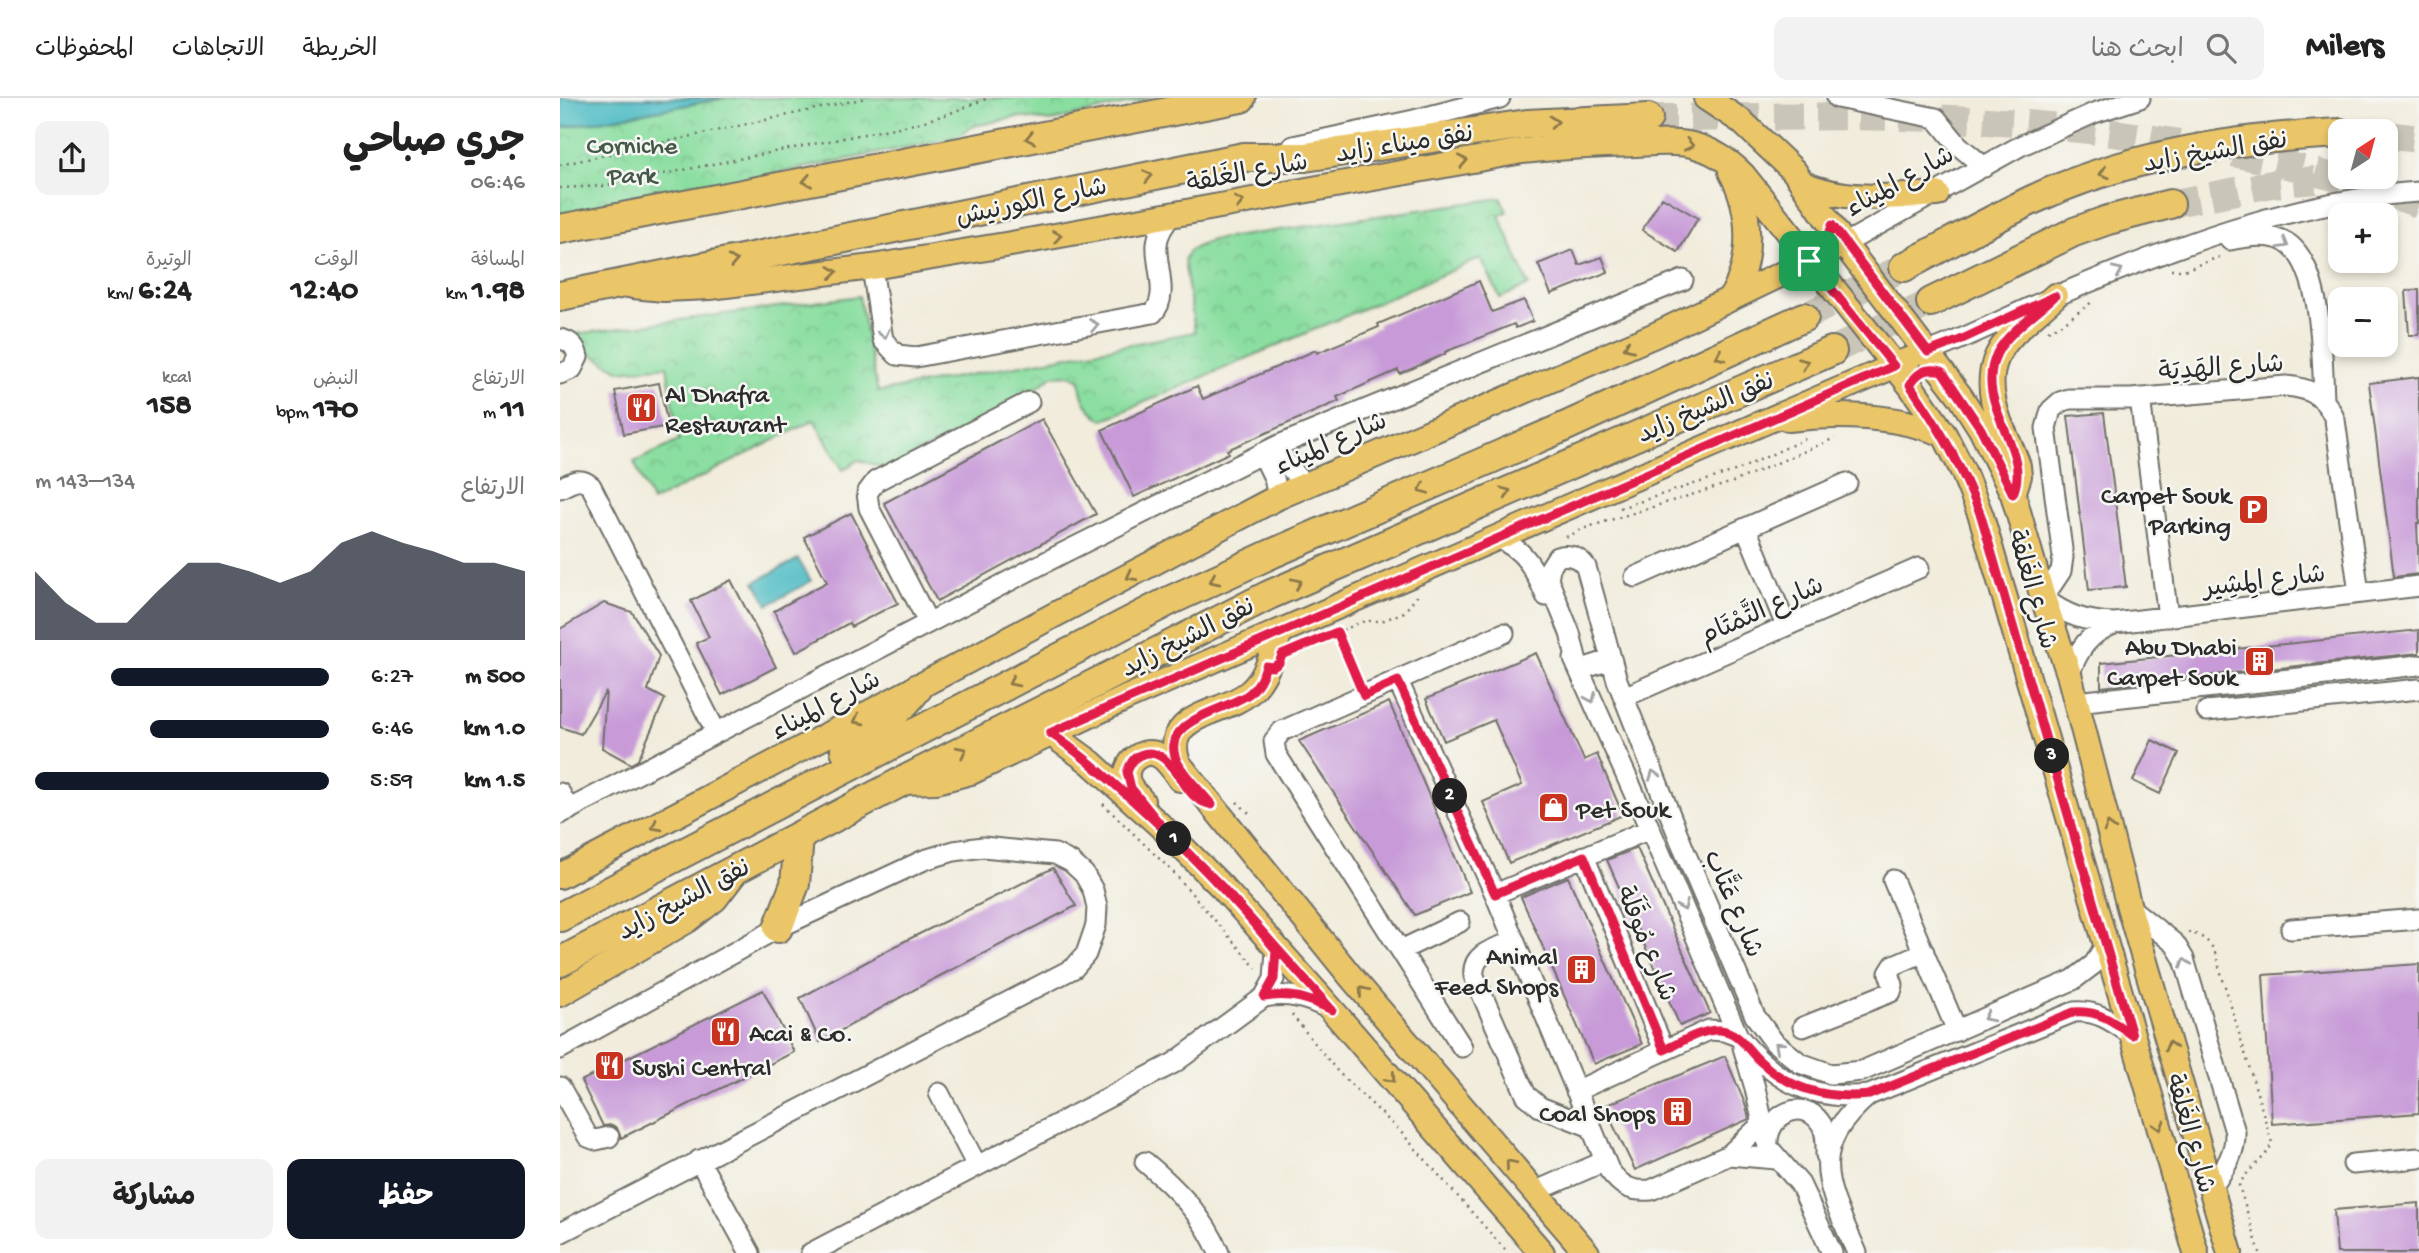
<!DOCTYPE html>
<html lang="ar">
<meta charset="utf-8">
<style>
:root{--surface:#fff;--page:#f2f2f2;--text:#222;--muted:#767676;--line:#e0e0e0;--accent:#111827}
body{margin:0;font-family:"Gochi Hand","Playpen Sans Arabic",sans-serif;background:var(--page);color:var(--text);direction:rtl;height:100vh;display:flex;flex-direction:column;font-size:26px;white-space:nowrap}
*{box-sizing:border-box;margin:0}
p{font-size:23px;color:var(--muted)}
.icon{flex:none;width:38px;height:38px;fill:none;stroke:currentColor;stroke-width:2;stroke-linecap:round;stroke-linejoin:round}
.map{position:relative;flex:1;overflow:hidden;direction:ltr}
.side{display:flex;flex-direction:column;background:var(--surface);width:560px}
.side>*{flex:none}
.needle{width:46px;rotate:36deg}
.fabs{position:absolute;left:1768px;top:21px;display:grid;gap:14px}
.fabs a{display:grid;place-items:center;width:70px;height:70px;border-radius:14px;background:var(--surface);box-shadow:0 4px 10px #0003;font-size:35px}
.pin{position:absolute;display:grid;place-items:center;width:60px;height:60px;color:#fff;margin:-30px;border-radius:14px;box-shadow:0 4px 10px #0006}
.km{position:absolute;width:35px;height:35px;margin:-18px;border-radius:50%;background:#222;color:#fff;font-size:19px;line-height:35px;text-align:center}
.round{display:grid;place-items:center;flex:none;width:74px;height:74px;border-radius:14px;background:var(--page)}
.summary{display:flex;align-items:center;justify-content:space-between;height:119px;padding:0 35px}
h1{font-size:38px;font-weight:700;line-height:52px}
.figures{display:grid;grid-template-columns:repeat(3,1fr);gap:10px;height:119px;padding:7px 35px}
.figures div{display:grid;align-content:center}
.figures b{font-size:30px;font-weight:700}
.figures small{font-size:19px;font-weight:400}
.figures p{font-size:19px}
.chart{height:196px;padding:14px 35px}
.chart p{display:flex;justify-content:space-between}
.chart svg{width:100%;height:126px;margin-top:7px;fill:var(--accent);opacity:.7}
.primary-button{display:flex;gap:14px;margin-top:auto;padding:14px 35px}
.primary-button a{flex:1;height:80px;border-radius:14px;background:var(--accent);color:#fff;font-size:28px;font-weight:700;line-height:80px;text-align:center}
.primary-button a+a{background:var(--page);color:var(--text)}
ul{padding:0 35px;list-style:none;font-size:23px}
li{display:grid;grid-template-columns:112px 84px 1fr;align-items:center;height:52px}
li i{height:18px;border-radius:9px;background:var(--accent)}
header{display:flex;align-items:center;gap:42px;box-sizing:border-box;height:98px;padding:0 35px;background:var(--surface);border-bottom:2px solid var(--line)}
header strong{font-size:33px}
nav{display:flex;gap:38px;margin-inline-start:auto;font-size:24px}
.search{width:490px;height:63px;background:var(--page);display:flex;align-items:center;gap:18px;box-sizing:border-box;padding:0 24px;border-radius:14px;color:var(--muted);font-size:26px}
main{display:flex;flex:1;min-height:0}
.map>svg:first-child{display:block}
</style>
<header>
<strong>Milers</strong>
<div class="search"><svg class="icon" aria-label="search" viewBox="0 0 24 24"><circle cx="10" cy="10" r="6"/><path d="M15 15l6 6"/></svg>ابحث هنا</div>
<nav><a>الخريطة</a><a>الاتجاهات</a><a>المحفوظات</a></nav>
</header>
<main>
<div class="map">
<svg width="1859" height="1155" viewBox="0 0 1859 1155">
<defs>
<pattern id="park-crowns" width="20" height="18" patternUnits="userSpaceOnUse" patternTransform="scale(1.75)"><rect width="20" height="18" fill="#8adea0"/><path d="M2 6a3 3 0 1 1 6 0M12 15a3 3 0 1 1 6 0" fill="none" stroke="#77bf8a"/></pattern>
</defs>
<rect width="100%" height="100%" fill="#f6f6f2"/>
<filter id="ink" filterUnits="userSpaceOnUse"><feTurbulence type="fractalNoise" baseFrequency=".0143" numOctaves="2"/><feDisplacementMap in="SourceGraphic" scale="14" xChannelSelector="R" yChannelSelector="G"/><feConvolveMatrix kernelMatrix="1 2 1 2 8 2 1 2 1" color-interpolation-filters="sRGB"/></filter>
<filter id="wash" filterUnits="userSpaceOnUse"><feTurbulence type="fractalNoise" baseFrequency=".00686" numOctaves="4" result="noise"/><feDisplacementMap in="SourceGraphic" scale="28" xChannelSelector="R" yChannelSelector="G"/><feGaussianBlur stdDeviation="1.57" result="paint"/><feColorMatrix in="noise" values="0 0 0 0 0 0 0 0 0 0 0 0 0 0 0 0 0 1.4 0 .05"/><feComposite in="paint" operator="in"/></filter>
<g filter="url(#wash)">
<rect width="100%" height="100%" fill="#f1ecdb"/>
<path fill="url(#park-crowns)" stroke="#5a8466" stroke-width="2" d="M166,0H592L491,23L458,19L414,28L393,40L9,117L0,116V30Z
M941,100L947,114L939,117L969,187L940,200L921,160L543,322C527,310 521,303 520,282L510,277L492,278L468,297L329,371L298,362L283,372L254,322L92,404L74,364L119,343L107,268L60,273L0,238L299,198L318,294L635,234L624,162L630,152L652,142Z"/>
<path fill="#4cbbc3" stroke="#3c7377" stroke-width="2" d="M0,0H166L0,30Z
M238,461L251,483L208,507L195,484Z"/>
<g id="blocks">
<path fill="#c89bd8" d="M1102,99L1138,120L1118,154L1082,132Z
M1013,152L1019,167L1042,159L1048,174L991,196L978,166Z
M919,183L932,214L964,202L973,223L956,230L954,226L885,254V256L840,276L838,272L777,299L779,303L667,352L669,355L574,399L542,332L637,288L643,301L756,252L757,255L819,229L818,226Z
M1859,192V237H1849L1846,193Z
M1859,279V425H1857L1859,476L1834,479L1809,285Z
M99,285L108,328L64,336L55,293Z
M1544,315L1566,489L1529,492L1508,318Z
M482,321L536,416L377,503L324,405Z
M291,415L338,505L291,529L289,525L236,554L214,513L267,484L244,439Z
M171,482L216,569L162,597L136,545L149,539L131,503Z
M44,505L72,514L99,558L88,592L105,601L78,662L71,666L42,650L46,593L21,636L0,629V531Z
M1859,532V555L1541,589V565Z
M976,555L1024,662L1037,656L1063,717L949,765L923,704L962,687L934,622L884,643L866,601Z
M829,604L910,794L855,817L739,643Z
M1592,642L1619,655L1600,696L1573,683Z
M1077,750L1150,915L1120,928L1047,762Z
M493,770L516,808L370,883L260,944L240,900L343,844Z
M1008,779L1082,946L1034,966L961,799Z
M1859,866V1015L1712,1026L1703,877Z
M203,892L234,954L61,1040L57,1030L52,1027L43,1028L21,983Z
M1165,958L1186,1008L1189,1021L1075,1072L1044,1008Z
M1859,1105V1155H1777L1774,1112Z"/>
</g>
</g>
<g filter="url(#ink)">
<use href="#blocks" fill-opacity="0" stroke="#706f69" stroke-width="2"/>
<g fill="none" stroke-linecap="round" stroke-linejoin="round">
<path stroke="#c9c5b8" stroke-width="28" stroke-dasharray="28 14" stroke-linecap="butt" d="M1088,20C1173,20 1258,17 1343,19C1517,24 1695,48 1859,106
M1825,37L1859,41
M1610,106L1712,86L1755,82
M1244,219L1344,169
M1272,253L1371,204"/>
<defs>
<path id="minor" d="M1277,0L1376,20L1398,47L1424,69
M733,48L854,22L940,0
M1670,142C1684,139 1705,136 1719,141C1764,156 1762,264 1764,302
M1284,146L1462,47L1534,15L1580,0
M312,169L323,242L337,257L356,259L593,215C610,198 595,167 597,146C598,134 605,125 612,117
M0,241C11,243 16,249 18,259L12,271L0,276
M1368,254C1412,238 1453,216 1496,198C1612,149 1732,102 1859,94
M1580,300L1608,519
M719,347L725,363L744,387
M702,355L714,380L718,399
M0,390C12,384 20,378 31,388L156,634
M1186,430L1226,528
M937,440C965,451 975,472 986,498
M1075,479L1287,385
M1799,495L1775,322C1766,298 1750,290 1726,288L1571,301H1509L1500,304L1491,312L1486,330L1503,459L1501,473L1483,500C1507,518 1526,524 1555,525L1859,488
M368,524L309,410L307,395L316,383L469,304
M1014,561L1090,731L1178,938C1213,983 1251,1003 1309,997L1514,914C1538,912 1553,924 1572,937
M1050,562L1019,572L1010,535L988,481L990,470L997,459C1009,455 1019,459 1026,469L1057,582L1124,752L1195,918L1214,944L1240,965L1271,976L1302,973L1513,882L1534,866L1547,844
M1509,576C1519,551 1528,536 1554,526
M838,583L935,796L1049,1072C1061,1088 1070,1094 1091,1092L1169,1057L1202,1026
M1064,599L1359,470
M1516,604L1859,567
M1647,613L1859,591
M0,695L9,712
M0,716L503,455L719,347L1123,182
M1024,758L1104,952
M1333,782L1397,933
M935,796L1090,731
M1569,809L1615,846L1624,861L1675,1034C1676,1057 1663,1072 1651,1091
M1731,831L1859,821
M955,843C938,850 911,854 914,878L966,997L980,1009L1031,1029
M841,852L900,824
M704,899C728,895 745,899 767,910
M1243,929L1331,894L1333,887L1329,875L1334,867L1364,854
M902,949L716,656L714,643L722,633L944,535
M1183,949L1195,990L1208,1049L1240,1086L1272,1155
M0,951L218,830L364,762L394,753L423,749L495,756L511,764L524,776L533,792L537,809L536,827L526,856L514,870L0,1135
M0,989L28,1039L36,1042L49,1039
M1016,993L1149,932L1164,933L1178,938
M379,995L417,1068
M1208,1044C1208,1017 1242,999 1260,1024C1267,1033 1266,1046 1266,1057
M1169,1057L1216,1061
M139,1062L190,1155
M585,1064C615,1089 644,1118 659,1155
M1793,1066L1859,1060
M974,1094L1045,1063
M251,1155L614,965L704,899L714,881L716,852
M1297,1155C1268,1088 1244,1053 1309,997"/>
<path id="major" d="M1146,0L1181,23L1234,73L1284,146L1400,298L1421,331L1453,396L1483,500L1509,576L1569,809L1670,1155
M1171,74C1192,112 1193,162 1172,198
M1242,85C1282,104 1334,99 1377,96
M73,188L104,191L150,189L312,169L451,146L962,53C1001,49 1039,47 1077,46C1095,45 1114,43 1132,47C1153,52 1168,62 1183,77L1350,287L1384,336L1403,373L1421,418L1636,1155
M1228,321C1280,315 1334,317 1384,336
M1453,396L1459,378L1458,368C1453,353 1445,338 1439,323C1415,256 1451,238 1495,198
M720,534C713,553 707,579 691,593C666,617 600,614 618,665L792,880L1027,1155
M490,635L530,664L604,731L662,789L772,912L982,1155
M342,684L377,683L411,674L566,600L1348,262
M582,703C576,696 568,689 567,680C565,661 587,648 602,659C609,664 615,674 620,681
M0,778L718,399L1095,237L1284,146
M0,896L128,822L155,801L178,771"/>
<path id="highway" d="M0,131L681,0
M1344,169C1386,147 1429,123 1472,102C1568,57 1675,40 1780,35
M0,198L684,59H745L967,26L1088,20
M1371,204L1514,134L1548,122L1610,106
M285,652C314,636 337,617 358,590
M0,819L611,502L711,456L1002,330L1244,219
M218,830L235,786L239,739
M0,864L341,684L709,497L1272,253"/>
</defs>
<use href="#minor" stroke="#706f69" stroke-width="23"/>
<use href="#major" stroke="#706f69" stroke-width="28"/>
<use href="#highway" stroke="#706f69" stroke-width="32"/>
<path stroke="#706f69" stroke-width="2.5" stroke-dasharray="2 5" stroke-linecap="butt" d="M0,67L306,0
M0,90L43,88L354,26L388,16L428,0
M1611,172H1624L1662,158
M1488,233L1505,224L1532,204
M742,356L755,361
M1060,410L1178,372L1247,340
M1006,439L1028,429L1173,384L1275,340
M777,534L796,579
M737,550L805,523H822L844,514L858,497
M677,704L689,715
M543,706L614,775L696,870
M1628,834C1640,837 1650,842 1655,855L1712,1045C1706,1062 1686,1071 1679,1088L1700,1155
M732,917L778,974L839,1032L948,1155"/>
<use href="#minor" stroke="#fff" stroke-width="19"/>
<use href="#major" stroke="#ebc669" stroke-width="24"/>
<use href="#highway" stroke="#ebc669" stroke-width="28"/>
</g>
<defs><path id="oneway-chevron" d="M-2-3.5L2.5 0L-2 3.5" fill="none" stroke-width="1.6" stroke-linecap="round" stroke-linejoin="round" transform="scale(1.75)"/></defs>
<g stroke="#8b784a">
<use href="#oneway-chevron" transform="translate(994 24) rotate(-5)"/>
<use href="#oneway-chevron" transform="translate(470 40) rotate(169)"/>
<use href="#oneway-chevron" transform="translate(1129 47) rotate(12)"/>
<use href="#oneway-chevron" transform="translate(903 63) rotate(-11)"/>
<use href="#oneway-chevron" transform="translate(1544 75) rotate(162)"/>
<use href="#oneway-chevron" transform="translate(588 78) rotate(-12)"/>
<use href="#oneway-chevron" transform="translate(247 83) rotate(169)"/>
<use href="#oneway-chevron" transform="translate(679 104) rotate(-11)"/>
<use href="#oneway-chevron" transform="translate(497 138) rotate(-10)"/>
<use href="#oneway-chevron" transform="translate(173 163) rotate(-12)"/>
<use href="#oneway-chevron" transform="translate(273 174) rotate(-7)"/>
<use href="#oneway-chevron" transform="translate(1068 249) rotate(156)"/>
<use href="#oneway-chevron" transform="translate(1160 258) rotate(155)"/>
<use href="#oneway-chevron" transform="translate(1244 265) rotate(-23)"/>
<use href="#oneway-chevron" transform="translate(863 391) rotate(157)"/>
<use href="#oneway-chevron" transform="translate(946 394) rotate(-23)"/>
<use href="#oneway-chevron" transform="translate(571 478) rotate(151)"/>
<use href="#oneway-chevron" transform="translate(654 482) rotate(155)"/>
<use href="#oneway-chevron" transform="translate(737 485) rotate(-24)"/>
<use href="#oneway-chevron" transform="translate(453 584) rotate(153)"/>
<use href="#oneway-chevron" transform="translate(298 622) rotate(152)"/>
<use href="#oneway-chevron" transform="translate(402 653) rotate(-27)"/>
<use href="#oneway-chevron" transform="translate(96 728) rotate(152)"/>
<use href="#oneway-chevron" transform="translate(1549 729) rotate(-105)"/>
<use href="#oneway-chevron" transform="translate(803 893) rotate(-130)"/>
<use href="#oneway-chevron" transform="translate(1610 948) rotate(-106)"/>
<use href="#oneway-chevron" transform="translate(831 980) rotate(49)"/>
<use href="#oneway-chevron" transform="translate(1599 1028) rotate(74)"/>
<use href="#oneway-chevron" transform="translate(950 1066) rotate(-130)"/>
</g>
<g stroke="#a0a0a0">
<use href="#oneway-chevron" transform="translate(1724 146) rotate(30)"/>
<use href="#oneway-chevron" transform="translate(1558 173) rotate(-24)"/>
<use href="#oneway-chevron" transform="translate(534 227) rotate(-10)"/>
<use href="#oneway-chevron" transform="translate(324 236) rotate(77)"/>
<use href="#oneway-chevron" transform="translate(1031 600) rotate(66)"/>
<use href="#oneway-chevron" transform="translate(1094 677) rotate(-111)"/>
<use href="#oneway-chevron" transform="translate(1123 808) rotate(67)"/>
<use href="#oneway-chevron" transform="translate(1625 865) rotate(-109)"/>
<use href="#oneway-chevron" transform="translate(1428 919) rotate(154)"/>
<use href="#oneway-chevron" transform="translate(1219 948) rotate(-138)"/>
</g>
</g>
<g fill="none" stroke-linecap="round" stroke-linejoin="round" filter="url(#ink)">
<defs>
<path id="route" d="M1249,163L1334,268L490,635C519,654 544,677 570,700C622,747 671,797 716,852L714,881L704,899C731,894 749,901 772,912L662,789L604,731L571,690L567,674C570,666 573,660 580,657C606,646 619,683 633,697C638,702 644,705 652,707C641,693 626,680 618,665C595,621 668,613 690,595C698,588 703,578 706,568L713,569L719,565L722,557L777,534L804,598L838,583L935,796L1024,758L1104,952C1121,944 1142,931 1160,932C1181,934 1187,953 1202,965C1232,992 1269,1001 1309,997L1514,914C1538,912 1553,923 1572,937L1421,418C1401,367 1381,332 1350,287C1357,274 1367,269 1382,273L1421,331L1453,396C1473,351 1412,307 1437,255C1447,235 1478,214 1495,198L1398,243L1368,254L1272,127C1268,145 1256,152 1238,149L1249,163"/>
</defs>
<use href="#route" stroke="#fff" stroke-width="14"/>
<use href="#route" stroke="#e11d48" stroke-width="9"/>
</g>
<defs>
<symbol id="restaurant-square" viewBox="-11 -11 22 22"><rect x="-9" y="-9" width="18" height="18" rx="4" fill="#c8321e" stroke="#f6f6f2"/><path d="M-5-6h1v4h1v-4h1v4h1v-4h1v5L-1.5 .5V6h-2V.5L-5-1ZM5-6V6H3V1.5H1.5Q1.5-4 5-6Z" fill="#fff"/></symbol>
<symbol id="parking-square" viewBox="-11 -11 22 22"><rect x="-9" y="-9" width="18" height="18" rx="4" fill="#c8321e" stroke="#f6f6f2"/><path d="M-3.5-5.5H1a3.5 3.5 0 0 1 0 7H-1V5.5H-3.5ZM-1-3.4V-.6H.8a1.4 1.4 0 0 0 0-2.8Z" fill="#fff"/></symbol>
<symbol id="building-square" viewBox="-11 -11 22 22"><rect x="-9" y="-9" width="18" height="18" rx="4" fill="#c8321e" stroke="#f6f6f2"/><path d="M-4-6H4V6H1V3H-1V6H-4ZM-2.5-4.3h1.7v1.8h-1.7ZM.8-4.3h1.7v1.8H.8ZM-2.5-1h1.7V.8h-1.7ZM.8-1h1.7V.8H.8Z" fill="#fff"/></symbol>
<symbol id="shop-square" viewBox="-11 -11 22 22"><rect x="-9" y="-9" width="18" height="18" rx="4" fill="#c8321e" stroke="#f6f6f2"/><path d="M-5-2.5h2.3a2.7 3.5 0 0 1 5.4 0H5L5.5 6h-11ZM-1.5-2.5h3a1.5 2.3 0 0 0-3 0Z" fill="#fff"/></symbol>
</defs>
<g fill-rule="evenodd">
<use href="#restaurant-square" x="64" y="292" width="35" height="35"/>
<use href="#parking-square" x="1676" y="394" width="35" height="35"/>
<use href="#building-square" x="1682" y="546" width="35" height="35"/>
<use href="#shop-square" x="976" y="692" width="35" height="35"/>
<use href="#building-square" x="1004" y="854" width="35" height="35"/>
<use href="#restaurant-square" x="148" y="916" width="35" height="35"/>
<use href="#restaurant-square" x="32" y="950" width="35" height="35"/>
<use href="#building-square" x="1100" y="996" width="35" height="35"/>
</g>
<g text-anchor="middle" stroke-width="5" stroke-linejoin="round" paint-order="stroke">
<g font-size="26" fill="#2b2b2b" stroke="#f6f6f2">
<text transform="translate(844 44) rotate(-9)" y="9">نفق ميناء زايد</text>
<text transform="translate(1655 52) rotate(-10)" y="9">نفق الشيخ زايد</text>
<text transform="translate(687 73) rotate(-11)" y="9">شارع الغَلقة</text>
<text transform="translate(1339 82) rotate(-29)" y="9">شارع الميناء</text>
<text transform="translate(471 102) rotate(-12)" y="9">شارع الكورنيش</text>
<text transform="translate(1661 268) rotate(-4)" y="9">شارع الهَدِيَة</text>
<text transform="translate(1145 308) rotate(-23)" y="9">نفق الشيخ زايد</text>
<text transform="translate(770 344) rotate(-24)" y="9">شارع الميناء</text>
<text transform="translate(1704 481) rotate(-7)" y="9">شارع المِشِير</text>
<text transform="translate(1474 491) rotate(74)" y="9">شارع الغَلقة</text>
<text transform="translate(1201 511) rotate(-24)" y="9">شارع التَّمْتَام</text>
<text transform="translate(627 538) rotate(-27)" y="9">نفق الشيخ زايد</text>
<text transform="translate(265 606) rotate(-28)" y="9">شارع الميناء</text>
<text transform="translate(123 800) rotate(-28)" y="9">نفق الشيخ زايد</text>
<text transform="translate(1175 805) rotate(67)" y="9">شارع عَتَّاب</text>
<text transform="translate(1088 845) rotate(68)" y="9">شارع مُوقَلَة</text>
<text transform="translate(1632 1035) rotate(74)" y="9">شارع الغَلقة</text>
</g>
<g font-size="26" fill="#435848" stroke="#f6f6f2">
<text x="72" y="55">Corniche<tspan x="72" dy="30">Park</tspan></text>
</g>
<g font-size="26" fill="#2b2b2b" stroke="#f6f6f2" text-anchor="start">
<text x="105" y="304">Al Dhafra<tspan x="105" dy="30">Restaurant</tspan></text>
<text x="1671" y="405" text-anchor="end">Carpet Souk<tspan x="1671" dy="30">Parking</tspan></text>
<text x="1677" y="557" text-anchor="end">Abu Dhabi<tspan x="1677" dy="30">Carpet Souk</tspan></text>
<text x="1016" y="719">Pet Souk</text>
<text x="998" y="866" text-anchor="end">Animal<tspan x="998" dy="30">Feed Shops</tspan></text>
<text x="189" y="943">Acai &amp; Co.</text>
<text x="72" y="977">Sushi Central</text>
<text x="1095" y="1023" text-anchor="end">Coal Shops</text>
</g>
</g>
</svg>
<div class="fabs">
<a><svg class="needle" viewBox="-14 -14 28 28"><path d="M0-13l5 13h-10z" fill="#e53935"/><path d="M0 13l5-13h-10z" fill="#767676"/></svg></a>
<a>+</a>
<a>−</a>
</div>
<div class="pin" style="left:1249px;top:163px;background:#1e9e55"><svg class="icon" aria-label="arrive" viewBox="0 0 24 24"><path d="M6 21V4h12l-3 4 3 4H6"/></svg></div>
<b class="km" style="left:614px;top:741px">1</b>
<b class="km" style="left:890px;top:698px">2</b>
<b class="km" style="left:1492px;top:658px">3</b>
</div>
<section class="side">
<div class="summary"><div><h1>جري صباحي</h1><p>06:46</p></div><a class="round"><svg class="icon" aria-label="share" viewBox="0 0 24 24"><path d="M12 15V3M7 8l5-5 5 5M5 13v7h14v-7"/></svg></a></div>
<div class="figures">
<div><p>المسافة</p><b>1.98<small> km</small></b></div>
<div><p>الوقت</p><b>12:40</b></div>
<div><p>الوتيرة</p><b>6:24<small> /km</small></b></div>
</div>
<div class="figures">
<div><p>الارتفاع</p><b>11<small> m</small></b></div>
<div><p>النبض</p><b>170<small> bpm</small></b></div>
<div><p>kcal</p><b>158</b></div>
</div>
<div class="chart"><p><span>الارتفاع</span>134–143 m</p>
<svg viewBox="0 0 160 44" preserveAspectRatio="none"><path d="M0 44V20L10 31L20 38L30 38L40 27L50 17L60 17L70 20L80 24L90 20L100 10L110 6L120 10L130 13L140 17L150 17L160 20V44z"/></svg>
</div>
<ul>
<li><b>500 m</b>6:27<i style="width:74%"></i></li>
<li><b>1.0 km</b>6:46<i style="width:61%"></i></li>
<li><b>1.5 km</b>5:59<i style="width:100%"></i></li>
</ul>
<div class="primary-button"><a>حفظ</a><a>مشاركة</a></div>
</section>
</main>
